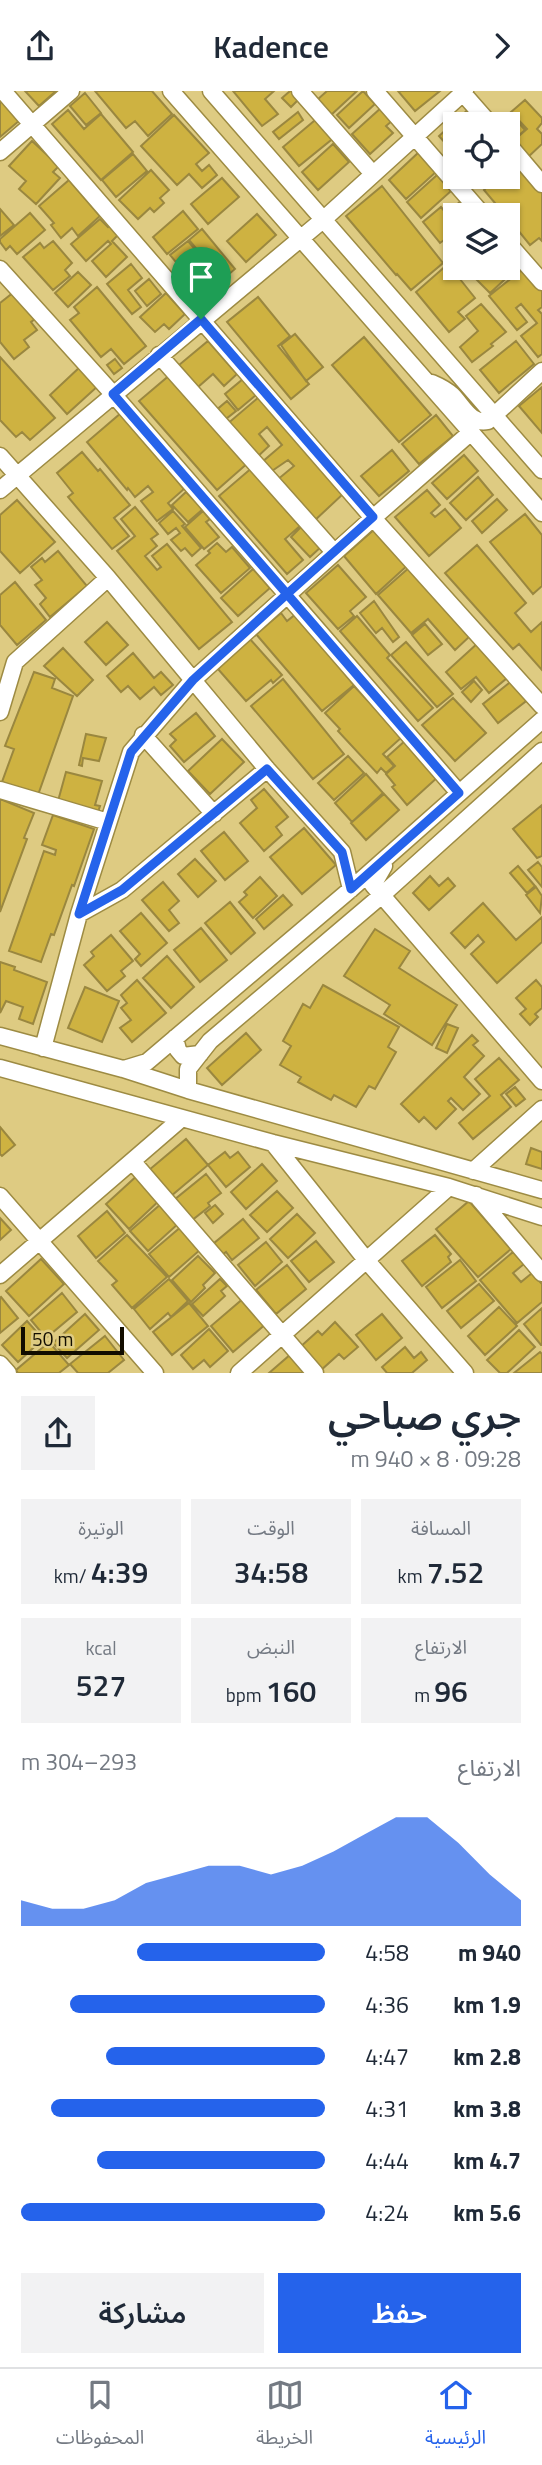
<!DOCTYPE html>
<html lang="ar">
<meta charset="utf-8">
<style>
:root{--surface:#fff;--page:#f2f2f3;--text:#1f2937;--muted:#747a83;--line:#e0e1e3;--accent:#2563eb}
body{margin:0;font-family:"Titillium Web","Noto Sans Arabic",sans-serif;background:var(--page);color:var(--text);direction:rtl;height:100vh;display:flex;flex-direction:column;font-size:26px;white-space:nowrap}
*{box-sizing:border-box;margin:0}
p{font-size:23px;color:var(--muted)}
.icon{flex:none;width:38px;height:38px;fill:none;stroke:currentColor;stroke-width:2;stroke-linecap:round;stroke-linejoin:round}
.map{position:relative;height:1282px;overflow:hidden;direction:ltr}
.details{display:flex;flex-direction:column;background:var(--surface);flex:1}
.details>*{flex:none}
.fabs{position:absolute;left:443px;top:21px;display:grid;gap:14px}
.fabs a{display:grid;place-items:center;width:77px;height:77px;border-radius:0px;background:var(--surface);box-shadow:0 2px 5px #0004;font-size:35px}
.scale{position:absolute;left:21px;bottom:18px;width:103px;box-sizing:border-box;padding-left:7px;border:4px solid #120d00;border-top:0;font-size:19px;line-height:24px;white-space:nowrap;color:#120d00;-webkit-text-stroke:5px #decb82;paint-order:stroke}
.pin{position:absolute;display:grid;place-items:center;width:60px;height:60px;color:#fff;margin:-72px -30px;border-radius:50% 50% 50% 0;rotate:-45deg;box-shadow:0 0 7px #0007}
.pin .icon{rotate:45deg}
.round{display:grid;place-items:center;flex:none;width:74px;height:74px;border-radius:0px;background:var(--page)}
.summary{display:flex;align-items:center;justify-content:space-between;height:119px;padding:0 21px}
h1{font-size:38px;font-weight:600;line-height:52px}
.metrics{display:grid;grid-template-columns:repeat(3,1fr);gap:10px;height:119px;padding:7px 21px}
.metrics div{display:grid;align-content:center;border-radius:0px;background:var(--page);text-align:center}
.metrics b{font-size:30px;font-weight:600}
.metrics small{font-size:19px;font-weight:400}
.metrics p{font-size:19px}
.chart{height:196px;padding:14px 21px}
.chart p{display:flex;justify-content:space-between}
.chart svg{width:100%;height:126px;margin-top:7px;fill:var(--accent);opacity:.7}
.cta{display:flex;gap:14px;margin-top:auto;padding:14px 21px}
.cta a{flex:1;height:80px;border-radius:0px;background:var(--accent);color:#fff;font-size:28px;font-weight:600;line-height:80px;text-align:center}
.cta a+a{background:var(--page);color:var(--text)}
ul{padding:0 21px;list-style:none;font-size:23px}
li{display:grid;grid-template-columns:112px 84px 1fr;align-items:center;height:52px}
li i{height:18px;border-radius:9px;background:var(--accent)}
header{display:flex;justify-content:space-between;align-items:center;height:91px;padding:0 21px;background:var(--surface);font-size:32px;font-weight:600}
.dock{display:flex;justify-content:space-around;align-items:center;height:98px;border-top:2px solid var(--line);background:var(--surface);font-size:19px;color:var(--muted)}
.dock a{display:grid;justify-items:center;gap:4px}
.dock .active{color:var(--accent)}
.map>svg:first-child{display:block}
</style>
<header><svg class="icon" aria-label="forward" viewBox="0 0 24 24"><path d="M9 5l7 7-7 7"/></svg>Kadence<svg class="icon" aria-label="share" viewBox="0 0 24 24"><path d="M12 15V3M7 8l5-5 5 5M5 13v7h14v-7"/></svg></header>
<div class="map">
<svg width="542" height="1282" viewBox="0 0 542 1282">
<rect width="100%" height="100%" fill="#decb82"/>
<path fill="#ceb241" stroke="#9a873f" stroke-width="2" d="M25,0H56L39,15Z
M95,0H152L172,23L148,45L135,30L126,37Z
M233,0H274L265,8L278,23L262,35Z
M290,0H293L300,7L291,16L282,7Z
M327,0H357L331,24L317,9Z
M363,0L375,13L349,37L337,24Z
M398,0H440L415,20Z
M85,2L101,22L86,34L70,15Z
M3,9L20,29L0,46V11Z
M525,9L542,27V32L537,38L542,43V53L527,67L512,51L527,38L511,21Z
M382,16L393,29L386,35L393,42L370,63L352,43Z
M471,16L486,33H455V63L439,45Z
M68,19L84,38L101,23L133,61L101,89L52,33Z
M298,21L303,29L279,48L273,41Z
M510,22L525,39L511,51L508,48V33H498Z
M174,24L209,62L196,73L202,80L209,74L217,84L202,97L189,83L177,94L141,55Z
M320,25L336,45L299,75L283,56Z
M32,50L59,75L53,81L60,87L36,113L19,98L26,90L9,75Z
M333,53L349,71L318,99L302,81Z
M508,60L542,101V150L539,147L530,154L508,127V124H505L484,99L487,96L478,86H508Z
M419,61L437,80L406,108L389,89Z
M133,63L147,80L116,106L102,89Z
M151,79L169,99L160,107L164,112L154,121L150,117L138,128L119,109Z
M437,84L451,100L421,127L407,111Z
M222,87L239,106L208,133L191,113Z
M69,89L100,125L78,145L72,137L61,147L51,134L54,132L39,115Z
M382,95L443,172L411,199L397,183L396,184L346,125Z
M461,110L474,124H455V141L440,152L423,131L441,116L446,122Z
M0,118L14,134L0,145Z
M183,120L198,138L167,163L153,146Z
M30,122L45,139L17,163L10,155L6,159L0,151V148Z
M257,123L276,144L246,171L227,150Z
M100,128L108,136L111,133L120,142L112,150L127,166L106,186L92,170L111,153L108,150L86,170L71,153Z
M202,138L235,178L207,202L199,194L196,197L186,186L206,169L189,149Z
M53,150L72,172L65,179L70,185L53,199L23,166L40,152L44,157Z
M188,150L203,168L185,182L170,164Z
M131,173L142,187L128,199L141,216L132,223L107,193Z
M448,173L475,207L458,221L465,228L449,241L416,201Z
M508,173L514,180L490,202L465,177H508Z
M523,178L542,198V216L538,219L542,223V263L538,266L521,245L537,232L521,213L516,217L527,231L517,239L489,205Z
M78,181L91,194L68,216L55,202Z
M149,188L161,203L147,215L135,200Z
M97,196L146,255L124,273L111,258L101,266L70,229L79,222L74,216Z
M14,201L35,228L31,231L37,239L24,249L29,256L14,268L0,251V212Z
M166,202L185,223L169,238L164,233L155,241L140,226Z
M258,206L290,245L278,255L309,293L291,308L227,231Z
M481,213L506,241L491,253L493,255L472,271L460,256L478,240L466,225Z
M295,243L323,276L306,290L281,254Z
M364,246L431,324L399,351L332,274Z
M208,250L237,283L224,295L213,283L198,296L179,274Z
M516,250L534,273L499,302L480,279Z
M0,266L55,327L30,349L22,341L16,346L0,329Z
M115,268L122,277L114,283L107,274Z
M81,275L99,294L67,323L50,304Z
M171,283L249,371L217,399L139,310Z
M243,288L256,304L238,319L225,303Z
M542,296V342L519,315Z
M259,306L343,403L313,431L277,389L294,375L288,369L269,382L261,372L282,354L267,336L259,343L269,355L255,368L226,334Z
M227,310L236,320L222,331L214,321Z
M121,322L184,398L168,412L173,418L157,430L141,410L153,401L148,395L135,406L128,397L127,399L87,351Z
M436,324L453,345L419,373L402,353Z
M392,359L409,380L379,405L361,385Z
M82,361L98,380L100,378L130,414L114,427L129,445L112,458L68,406L73,402L57,382Z
M464,364L478,380L447,408L432,392Z
M254,375L267,398L300,435L285,448L303,469L287,483L219,405Z
M478,386L493,404L466,429L450,412Z
M427,399L440,414L431,422L435,426L445,418L461,437L429,465L395,426Z
M186,401L203,418L188,431L172,414Z
M497,408L507,419L482,442L472,430Z
M17,409L55,451L20,482L0,460V424Z
M135,416L158,443L151,448L157,455L145,465L157,479L161,476L152,465L167,453L232,531L199,558L117,460L135,445L121,428Z
M173,420L185,433L182,435L201,457L192,465L185,457L181,460L171,449L180,442L176,437L168,443L159,432Z
M203,420L210,428L206,431L219,446L204,458L185,436Z
M525,423L542,444V495L533,503L490,451Z
M304,433L323,454L310,466L291,446Z
M377,436L409,473L376,503L344,465Z
M217,452L226,461L232,456L250,477L221,502L196,474L210,462L208,460Z
M477,454L526,512L515,522L531,541L542,531V579L519,553L513,558L445,482Z
M58,460L87,495L50,526L40,513L46,507L35,494L42,489L31,476L42,467L45,471Z
M338,474L366,506L350,520L354,525L338,538L306,502Z
M411,475L469,546L455,559L428,528L411,542L378,504Z
M253,478L270,497L238,525L221,507Z
M15,491L46,529L17,554L0,534V504Z
M374,510L399,546L393,551L382,537L376,542L360,522Z
M281,522L287,530L296,523L354,594L322,620L256,543Z
M357,525L390,564L387,567L433,617L418,630L340,540Z
M107,531L128,554L106,574L85,551Z
M425,533L442,553L428,564L412,544Z
M249,547L282,584L273,592L271,589L246,610L218,578Z
M406,551L453,603L437,616L391,564Z
M479,551L507,587L489,602L476,586L461,598L446,581Z
M63,557L93,589L77,605L44,575Z
M133,562L154,587L161,581L173,594L161,604L154,596L140,608L128,595L121,601L107,585Z
M34,581L55,588L52,597L73,605L38,704L2,691L14,658L5,655Z
M283,588L344,663L313,688L251,615Z
M514,588L530,607L498,632L483,613Z
M474,590L482,599L471,611L462,601Z
M354,595L402,646L383,663L394,675L386,682L381,677L377,682L338,640L340,638L325,622Z
M453,607L486,642L455,670L422,634Z
M196,622L215,645L184,671L170,655L176,649L170,643Z
M86,643L106,647L99,670L83,667L82,675L79,674Z
M222,648L244,671L210,703L188,680Z
M406,649L439,685L407,714L392,696L395,694L386,683L395,675L387,666Z
M348,665L364,682L334,709L318,692Z
M66,681L102,690L95,714L100,715L98,721L58,710Z
M366,683L383,702L352,731L335,712Z
M264,698L288,726L276,736L282,744L264,760L240,732L257,717L251,709Z
M384,703L399,719L366,749L351,732Z
M0,708L34,722L24,747L27,748L0,821Z
M542,714V765L537,767L513,738Z
M53,724L94,738L74,795L72,794L54,844L51,843L41,871L9,860L44,760L55,764L56,759L42,754Z
M304,737L336,774L302,803L270,766Z
M224,741L248,770L225,789L201,760Z
M195,768L216,790L198,806L178,783Z
M538,771L542,776V796L528,779Z
M518,775L535,795L527,802L510,782Z
M430,785L439,795L448,787L455,795L429,819L413,802Z
M260,786L277,805L253,827L239,811L247,804L244,801Z
M163,791L179,810L169,819L179,832L169,840L142,809Z
M536,796L542,805L540,822L526,804Z
M283,804L292,814L264,838L256,828Z
M230,811L255,842L231,863L205,832Z
M483,812L516,849L542,826V851L497,892L471,863L484,851L478,844L465,857L451,842Z
M141,822L167,852L141,875L135,868L140,863L120,840Z
M201,837L227,869L200,891L174,859Z
M375,838L410,860L399,877L457,914L432,954L384,923L390,914L344,885Z
M111,844L133,870L121,880L125,885L107,900L84,874L94,865L91,861Z
M167,865L194,896L171,917L143,887Z
M0,871L15,876L14,879L47,891L33,933L19,928L23,916L6,910L0,922Z
M137,889L166,922L132,951L120,937L131,929L121,917L127,912L121,904Z
M536,889L542,896V917L535,923L538,926L530,934L520,923L526,918L516,907Z
M323,894L399,936L388,956L396,961L375,998L369,995L356,1016L334,1004L331,1009L298,991L301,986L280,974L291,955L283,950L303,913L310,917Z
M85,896L119,910L102,951L68,937Z
M447,933L458,937L447,962L436,957Z
M246,942L261,959L222,994L207,977Z
M472,944L478,950L473,954L484,965L464,986L480,1003L463,1019L451,1007L448,1010L456,1018L436,1038L424,1026L419,1031L401,1013Z
M499,967L519,989L501,1004L511,1016L473,1048L459,1032L490,1005L475,988Z
M515,996L525,1008L516,1015L506,1003Z
M0,1036L15,1054L2,1065L0,1063Z
M186,1048L208,1074L171,1105L149,1079Z
M531,1057L542,1061V1078L526,1073Z
M225,1061L230,1067L238,1061L250,1076L226,1096L208,1074Z
M262,1073L277,1090L246,1118L231,1101Z
M140,1082L162,1107L129,1138L106,1113Z
M206,1083L221,1102L208,1112L210,1115L191,1130L174,1109Z
M277,1100L293,1117L267,1141L250,1124Z
M469,1110L511,1158L478,1186L436,1138Z
M162,1112L179,1132L148,1160L130,1140Z
M215,1114L223,1123L213,1132L205,1122Z
M107,1120L125,1142L96,1167L78,1145Z
M297,1123L315,1142L288,1167L270,1148Z
M0,1127L11,1139L0,1149Z
M243,1128L259,1147L232,1169L226,1161L222,1164L213,1153Z
M182,1135L201,1158L169,1186L149,1163Z
M127,1144L167,1186L132,1217L112,1194L117,1190L98,1170Z
M435,1144L451,1163L448,1166L451,1171L422,1195L402,1170Z
M316,1150L334,1171L309,1191L291,1170Z
M266,1151L282,1171L255,1195L238,1174Z
M513,1161L524,1173L513,1182L521,1191L532,1182L542,1193V1211L517,1232L480,1189Z
M198,1165L215,1182L203,1194L205,1197L191,1211L172,1189Z
M41,1168L64,1193L29,1225L6,1200Z
M460,1169L476,1190L442,1217L426,1196Z
M287,1174L306,1198L276,1223L256,1199Z
M169,1188L188,1210L171,1226L168,1222L150,1238L134,1218Z
M220,1188L227,1195L221,1200L225,1205L203,1225L192,1213Z
M479,1193L494,1210L461,1237L447,1220Z
M62,1202L77,1221L46,1247L31,1229Z
M1,1206L18,1227L0,1242V1207Z
M245,1206L267,1232L233,1261L211,1235Z
M189,1212L208,1235L172,1264L153,1241Z
M499,1216L517,1235L485,1264L468,1245Z
M542,1217V1254H541L524,1233Z
M85,1223L99,1239L67,1267L53,1252Z
M382,1223L402,1247L376,1269L356,1244Z
M27,1230L43,1248L18,1271L2,1254Z
M335,1231L358,1256L344,1268L339,1263L320,1280L299,1257L318,1240L322,1244Z
M209,1238L228,1260L210,1276L204,1269L193,1278L181,1264Z
M519,1239L535,1256L507,1282H500L487,1269Z
M105,1245L124,1269L108,1282H78L70,1273Z
M49,1251L69,1274L59,1282H18L16,1279Z
M405,1256L414,1267L421,1261L427,1269L412,1282H387L382,1276Z
M540,1261L542,1263V1282H514Z
M291,1263L307,1282H269Z"/>
<g fill="none" stroke-linecap="round" stroke-linejoin="round">
<defs>
<path id="minor" d="M3,0L373,427L542,615
M171,0L542,422
M211,0L542,379
M300,0L373,83
M375,0L483,124
M461,0L490,33
M508,53L542,93
M0,61L71,0
M508,152L542,191
M0,178L113,303L459,702
M159,264L334,461
M432,292C439,295 447,299 452,304C463,315 471,334 488,330L542,280
M0,365L108,487L267,678L342,761L351,798
M0,399L324,128L465,0
M0,621L15,571L108,487
M143,644L214,723
M0,699L108,731
M384,775L373,794L542,990
M79,823L122,799L267,678
M0,945L123,978L188,999L542,1099
M175,947L178,959L183,965L200,963
M43,957L79,823L131,661L193,589L373,427L470,342
M0,977L273,1052L449,1096L542,1126
M124,978L147,971L351,798L542,629
M188,999V978L210,950L382,804L542,660
M273,1052L367,1170L465,1282
M133,1071L315,1282
M473,1080L542,1018
M476,1104L542,1182
M0,1105L155,1282
M0,1184L182,1027
M0,1273L8,1282
M239,1282L449,1096"/>
</defs>
<use href="#minor" stroke="#9d8b43" stroke-width="19"/>
<use href="#minor" stroke="#fff" stroke-width="16"/>
</g>
<g fill="none" stroke-linecap="round" stroke-linejoin="round">
<defs>
<path id="route" d="M201,228L113,303L287,503L193,589L131,661L79,823L122,799L267,678L342,761L351,798L459,702L287,503L373,426L201,228"/>
</defs>
<use href="#route" stroke="#fff" stroke-width="14"/>
<use href="#route" stroke="#2563eb" stroke-width="9"/>
</g>
</svg>
<div class="fabs">
<a><svg class="icon" aria-label="locate" viewBox="0 0 24 24"><circle cx="12" cy="12" r="6"/><path d="M12 2v4M12 18v4M2 12h4M18 12h4"/></svg></a>
<a><svg class="icon" aria-label="layers" viewBox="0 0 24 24"><path d="M12 4l9 5-9 5-9-5zM3 14l9 5 9-5"/></svg></a>
</div>
<div class="scale">50 m</div>
<div class="pin" style="left:201px;top:228px;background:#1e9e55"><svg class="icon" aria-label="arrive" viewBox="0 0 24 24"><path d="M6 21V4h12l-3 4 3 4H6"/></svg></div>
</div>
<section class="details">
<div class="summary"><div><h1>جري صباحي</h1><p>09:28 · 8 × 940 m</p></div><a class="round"><svg class="icon" aria-label="share" viewBox="0 0 24 24"><path d="M12 15V3M7 8l5-5 5 5M5 13v7h14v-7"/></svg></a></div>
<div class="metrics">
<div><p>المسافة</p><b>7.52<small> km</small></b></div>
<div><p>الوقت</p><b>34:58</b></div>
<div><p>الوتيرة</p><b>4:39<small> /km</small></b></div>
</div>
<div class="metrics">
<div><p>الارتفاع</p><b>96<small> m</small></b></div>
<div><p>النبض</p><b>160<small> bpm</small></b></div>
<div><p>kcal</p><b>527</b></div>
</div>
<div class="chart"><p><span>الارتفاع</span>293–304 m</p>
<svg viewBox="0 0 160 44" preserveAspectRatio="none"><path d="M0 44V35L10 38L20 38L30 35L40 29L50 26L60 23L70 23L80 26L90 23L100 18L110 12L120 6L130 6L140 15L150 26L160 35V44z"/></svg>
</div>
<ul>
<li><b>940 m</b>4:58<i style="width:62%"></i></li>
<li><b>1.9 km</b>4:36<i style="width:84%"></i></li>
<li><b>2.8 km</b>4:47<i style="width:72%"></i></li>
<li><b>3.8 km</b>4:31<i style="width:90%"></i></li>
<li><b>4.7 km</b>4:44<i style="width:75%"></i></li>
<li><b>5.6 km</b>4:24<i style="width:100%"></i></li>
</ul>
<div class="cta"><a>حفظ</a><a>مشاركة</a></div>
</section>
<nav class="dock">
<a class="active"><svg class="icon" aria-label="home" viewBox="0 0 24 24"><path d="M3 11l9-7 9 7M6 9v11h12V9"/></svg>الرئيسية</a>
<a><svg class="icon" aria-label="map" viewBox="0 0 24 24"><path d="M3 6l6-2 6 2 6-2v14l-6 2-6-2-6 2zM9 4v14M15 6v14"/></svg>الخريطة</a>
<a><svg class="icon" aria-label="saved" viewBox="0 0 24 24"><path d="M7 4h10v16l-5-4-5 4z"/></svg>المحفوظات</a>
</nav>
